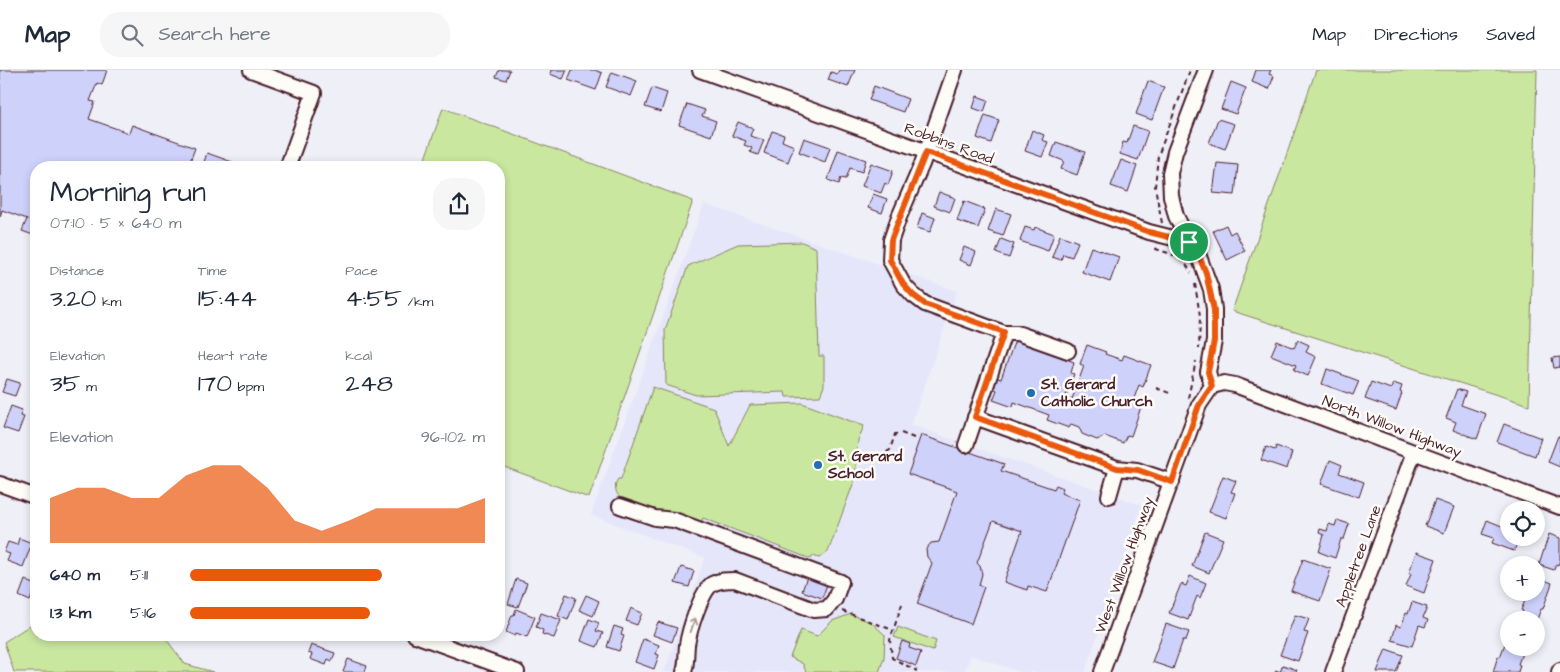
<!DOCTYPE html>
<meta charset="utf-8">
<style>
:root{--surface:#fff;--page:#f6f6f7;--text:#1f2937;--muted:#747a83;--line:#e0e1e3;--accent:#ea580c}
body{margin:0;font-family:"Architects Daughter",sans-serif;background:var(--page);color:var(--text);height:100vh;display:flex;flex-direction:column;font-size:19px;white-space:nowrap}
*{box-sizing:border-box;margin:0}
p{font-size:16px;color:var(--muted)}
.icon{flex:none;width:28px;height:28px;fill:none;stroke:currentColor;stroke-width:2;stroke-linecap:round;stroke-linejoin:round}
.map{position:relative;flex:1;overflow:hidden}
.drawer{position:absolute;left:30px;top:91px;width:475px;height:480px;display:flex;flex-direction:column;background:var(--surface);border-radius:20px;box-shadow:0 2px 8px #0003}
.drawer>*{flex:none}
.fabs{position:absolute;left:1500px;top:431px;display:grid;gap:10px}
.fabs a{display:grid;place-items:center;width:45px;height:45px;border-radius:50%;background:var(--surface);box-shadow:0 2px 8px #0003;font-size:25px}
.pin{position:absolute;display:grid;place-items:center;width:42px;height:42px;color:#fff;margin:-21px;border:2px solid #fff;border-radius:50%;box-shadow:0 1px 5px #0007}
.round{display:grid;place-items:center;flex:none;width:52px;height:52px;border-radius:20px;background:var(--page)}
.overview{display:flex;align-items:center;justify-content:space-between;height:85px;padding:0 20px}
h1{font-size:28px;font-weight:600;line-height:38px}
.stats{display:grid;grid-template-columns:repeat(3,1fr);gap:8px;height:85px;padding:5px 20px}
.stats div{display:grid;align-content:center}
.stats b{font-size:25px;font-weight:600}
.stats small{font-size:14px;font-weight:400}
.stats p{font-size:14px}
.chart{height:140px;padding:10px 20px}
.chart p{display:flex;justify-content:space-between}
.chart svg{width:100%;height:90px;margin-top:5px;fill:var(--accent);opacity:.7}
ul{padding:0 20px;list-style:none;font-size:16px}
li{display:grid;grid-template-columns:80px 60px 1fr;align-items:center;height:38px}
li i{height:12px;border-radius:6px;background:var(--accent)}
header{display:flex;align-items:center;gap:30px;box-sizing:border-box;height:70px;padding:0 25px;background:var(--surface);border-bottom:1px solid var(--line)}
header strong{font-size:24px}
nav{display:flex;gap:28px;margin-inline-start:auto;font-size:18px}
.search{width:350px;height:45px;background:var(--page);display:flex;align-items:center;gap:12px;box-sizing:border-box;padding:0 18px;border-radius:20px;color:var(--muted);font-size:19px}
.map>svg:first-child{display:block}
</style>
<header>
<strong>Map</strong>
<div class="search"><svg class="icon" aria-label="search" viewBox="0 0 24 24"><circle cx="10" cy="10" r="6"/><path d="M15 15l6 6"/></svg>Search here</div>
<nav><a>Map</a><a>Directions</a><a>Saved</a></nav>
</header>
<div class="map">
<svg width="1560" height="602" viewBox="0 0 1560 602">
<rect width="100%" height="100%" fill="#efeff8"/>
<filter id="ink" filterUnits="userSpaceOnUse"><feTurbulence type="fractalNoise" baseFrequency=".02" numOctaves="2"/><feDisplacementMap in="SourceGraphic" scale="10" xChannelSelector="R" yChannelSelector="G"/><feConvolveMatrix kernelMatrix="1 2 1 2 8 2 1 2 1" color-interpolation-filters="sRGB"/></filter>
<g filter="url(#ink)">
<path fill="#e5e6f9" d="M704,134L957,221L911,355L1142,435L1085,602H1020L971,585L964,602H664L705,488L591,445Z"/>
<path fill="#c9e79f" stroke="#8a8365" d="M1316,0H1537L1529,335L1232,241Z
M443,38L693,131L589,428L499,395V98L422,97Z
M802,172L816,178L819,286H824V316L820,326L786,327L785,322L696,325L666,315L665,260L688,196L738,174Z
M653,317L714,338L729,376L750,335L802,333L864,356L858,370L855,409L828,482L819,488L813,486L811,489L703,448L700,456L631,431C619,432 611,419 618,409H621Z
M851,544L872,553L885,565L884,588L879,602H806L803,594L790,587L801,560L817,566L832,551Z
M35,552L36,565H163L185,594L213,602H14L4,572Z
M898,557L936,571L933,581L894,567Z"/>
<path fill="#ced1fa" stroke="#4a1f2b" d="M0,0H107L102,15L97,13L90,31L95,32L89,49L129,63L132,55L195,78L188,97L189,98H36V166L22,161L27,149L2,140L0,147Z
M499,0H510L506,10L496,7Z
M551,0H567L563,9L550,4Z
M572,0H595L602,3L596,20L568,10Z
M839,0H855L848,17L828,10L831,2L837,4Z
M1256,0H1271L1269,4L1274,6L1269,19L1252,12Z
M612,2L637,11L631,26L606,17Z
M1148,11L1164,17L1152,50L1136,44Z
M1231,12L1246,18L1236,44L1221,39Z
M874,16L908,29L903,42L869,30Z
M652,18L667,23L661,42L645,37Z
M977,26L988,30L984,42L973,38Z
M687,34L705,40L702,46L716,51L711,66L679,55Z
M985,45L999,50L991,73L977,68Z
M1218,49L1234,54L1225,79L1209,73Z
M738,52L753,58L750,66L764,70L758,85L750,82L752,78L744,75L746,71L732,66Z
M1133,56L1148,61L1138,90L1120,84L1123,72L1127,73Z
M1032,60L1044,65L1042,70L1048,72L1042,87L1025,81Z
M772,61L784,65L782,71L794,76L788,92L764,83Z
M804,68L830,77L825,92L799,82Z
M1056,72L1085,82L1077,105L1061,99L1064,91L1051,86Z
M838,80L866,90L862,102L850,98L846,109L841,108L839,114L828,110Z
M207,83L249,98H202Z
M1121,90L1137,96L1128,122L1111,116Z
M871,93L893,101L888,115L885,113L881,123L862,116Z
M1217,93L1238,95L1235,125L1213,123Z
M939,122L955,128L950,142L934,136Z
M873,124L887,129L882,143L868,138Z
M964,131L985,139L978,158L957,151Z
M996,139L1011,144L1003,166L988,161Z
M922,143L935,148L930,162L917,158Z
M1226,155L1230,164L1235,161L1245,181L1227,190L1213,161Z
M1025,157L1034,160L1035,157L1054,164L1048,181L1020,171Z
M1060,165L1078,172L1072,187L1063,184L1061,190L1052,187Z
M1001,169L1014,174L1009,188L996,183Z
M964,177L976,182L971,195L959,190Z
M1091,177L1119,187L1110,212L1082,202Z
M1015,270L1074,292L1071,303L1074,304L1066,326L1072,329L1084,296L1080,294L1087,275L1106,282L1105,284L1122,290L1124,285L1151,295L1143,317L1139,315L1133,331L1142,334L1131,366L1127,365L1123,373L1105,366L1097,370L1082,364L1079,357L1071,354L1069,358L1047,350L1049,345L1014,332L1013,337L993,330L997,320L991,318L995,307L1001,309Z
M1298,270L1309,275L1306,282L1316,287L1308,306L1294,300L1296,295L1271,285L1277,271L1294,278Z
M1560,287V297L1554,298L1552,288Z
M1327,299L1359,311L1353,325L1322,314Z
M7,309L20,313L15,326L2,322Z
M1371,312L1391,319L1393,313L1402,316L1400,322L1402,323L1396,340L1365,329Z
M1457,319L1466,322L1461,335L1486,344L1477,369L1453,360L1456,352L1446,348Z
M11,336L22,340L20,346L24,347L18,363L3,358Z
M1504,354L1541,368L1535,386L1497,372Z
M921,365L1004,394L1001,401L1054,419L1056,415L1063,418L1061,423L1080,430L1047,522L1028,516L1027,520L1004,512L1022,461L993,451L977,493L980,496L982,504L979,515L984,517L971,554L917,534L932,493L927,487L926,479L931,473L939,472L957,421L908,404L916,382H915Z
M1558,366L1560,367V397L1548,392Z
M1276,376L1292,382L1287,399L1261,390L1266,377L1275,380Z
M1330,390L1342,395L1339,403L1364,412L1359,427L1321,414Z
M1223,406L1236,411L1231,422L1235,423L1226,448L1209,442Z
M1435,430L1454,437L1444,463L1425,456Z
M1337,450L1349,454L1344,469H1341L1335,488L1319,482L1324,465L1319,463L1320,459L1327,461L1329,454L1335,456Z
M1487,450L1509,459V468H1519L1514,481L1492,473L1494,468L1482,464Z
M1205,462L1223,469L1209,503L1192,496Z
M1549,464L1560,468V490L1558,495L1556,494L1554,500L1539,495Z
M19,468L32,473L23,497L7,491L10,484L4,482L8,472L17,475Z
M1416,482L1436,489L1424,523L1406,516L1411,504L1409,503Z
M1303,489L1331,499L1320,531L1291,521Z
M681,497L694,501L689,517L675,513Z
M808,504L828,512L822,528L802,521Z
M1190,506L1206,513L1200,528L1197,526L1188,550L1169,543L1181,514L1186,516Z
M1536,507L1552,513L1543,539H1541L1536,552V550H1520L1523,541L1521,540L1525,531L1520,529L1522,522H1536Z
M516,509L527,513L518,537L508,534Z
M25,510L36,515L30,531L19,526Z
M566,524L576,528L568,550L558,546Z
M586,525L599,531L593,546L579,540Z
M1412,532L1427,537L1423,548L1428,550L1425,557L1419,555L1412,576L1392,570L1396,555L1401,557L1406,543L1408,544Z
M631,538L642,543L637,555L626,551Z
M516,539L535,547L527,567L516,563L515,566L506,562L512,545H514Z
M541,543L561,550L554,568L542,564L543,560L536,557Z
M1295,545L1309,549L1304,562L1308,563L1298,591L1280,585Z
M589,549L599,553L596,561L603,563L597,577L581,571Z
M658,552L677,558L672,572L653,565Z
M1166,554L1189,562L1186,570H1183L1173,599L1152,592Z
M614,556L623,559L621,565L624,566L619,581L607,577Z
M1509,563V578H1524L1518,594L1520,595L1518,602H1493L1498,586L1500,587Z
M643,569L659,575L656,584L659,585L654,599L635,592Z
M902,571L910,574L909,578L921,582L916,596L896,588Z
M311,575L335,583L332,591L328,589L326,595L310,589L312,584L308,583Z
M1386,579L1403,585L1396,602H1377Z
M348,589L367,596L365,602H343Z
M1283,595L1297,600L1296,602H1275L1276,600L1280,602Z"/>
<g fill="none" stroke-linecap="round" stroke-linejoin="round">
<defs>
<path id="minor" d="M251,0L314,23L287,98
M700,0L1149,162L1189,172
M955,0L922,94L899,147L891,170L890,190L903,214L913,225L925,234L1004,263L966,375
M1206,0L1175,82L1170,103L1171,126L1176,146L1189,172L1198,184L1211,219L1214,239V271L1208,302L1212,316
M1004,263H1017L1068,281
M1212,316L1224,313L1235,315L1560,437
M975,347L1117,398L1137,400L1172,412
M0,414L36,427
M1109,426L1117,398
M620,436L655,448L674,450L841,512L835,529L827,539L814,540L735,510C727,510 720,510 712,514C701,522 689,561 687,575C686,584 687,593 684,602
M415,565L517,602
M1102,602L1199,335L1212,316
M1333,602L1414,382
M1559,602L1560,600"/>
</defs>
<use href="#minor" stroke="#4a1f2b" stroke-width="18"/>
<path stroke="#4a1f2b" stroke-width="2" stroke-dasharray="5 4" stroke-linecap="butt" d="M1162,153L1155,117L1158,86L1190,0
M1157,178L1156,179C1173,185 1183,186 1191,203
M1195,214L1200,246L1199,279
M1156,318L1172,324
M1188,328L1196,291
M879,387L890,380L895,364L901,363L914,368
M902,534L890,570L892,588L917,601
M842,541L893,560"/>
<use href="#minor" stroke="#fdfcf7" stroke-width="14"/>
</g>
<defs><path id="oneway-shaft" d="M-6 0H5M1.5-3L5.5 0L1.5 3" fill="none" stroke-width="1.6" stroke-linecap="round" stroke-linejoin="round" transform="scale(1.25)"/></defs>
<use stroke="#ac999b" href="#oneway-shaft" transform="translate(693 555) rotate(-71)"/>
</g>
<g fill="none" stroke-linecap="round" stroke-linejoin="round" filter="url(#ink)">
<defs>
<path id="route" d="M926,82L1149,162L1189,172L1198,184L1206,203L1214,240V271L1208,302L1212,316L1199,335L1172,412L1138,400L1117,398L975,347L1004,262L925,234L913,225L903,214L890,190L891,170Z"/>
</defs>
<use href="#route" stroke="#fff" stroke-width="10"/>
<use href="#route" stroke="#ea580c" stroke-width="6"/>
</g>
<g fill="#1f6fb2" stroke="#fdfcf7" stroke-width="2">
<circle cx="1031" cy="323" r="5"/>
<circle cx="818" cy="395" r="5"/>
</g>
<g text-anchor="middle" stroke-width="5" stroke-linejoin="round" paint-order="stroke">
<g font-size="15" fill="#4a1f2b" stroke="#fdfcf7">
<text transform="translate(949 73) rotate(20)" y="5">Robbins Road</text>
<text transform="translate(1392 356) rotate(21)" y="5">North Willow Highway</text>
<text transform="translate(1358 486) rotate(-70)" y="5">Appletree Lane</text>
<text transform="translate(1124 495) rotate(-70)" y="5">West Willow Highway</text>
</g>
<g font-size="15" font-weight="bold" fill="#4a1f2b" stroke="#fdfcf7" text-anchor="start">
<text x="1041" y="319">St. Gerard<tspan x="1041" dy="17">Catholic Church</tspan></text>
<text x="828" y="391">St. Gerard<tspan x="828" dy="17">School</tspan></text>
</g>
</g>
</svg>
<div class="fabs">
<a><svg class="icon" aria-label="locate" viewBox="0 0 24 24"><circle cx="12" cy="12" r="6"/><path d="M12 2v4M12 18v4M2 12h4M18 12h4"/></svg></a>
<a>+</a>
<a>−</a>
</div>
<div class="pin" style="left:1189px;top:172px;background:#1e9e55"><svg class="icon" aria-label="arrive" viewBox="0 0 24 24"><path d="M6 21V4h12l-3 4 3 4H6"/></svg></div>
<section class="drawer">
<div class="overview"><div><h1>Morning run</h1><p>07:10 · 5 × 640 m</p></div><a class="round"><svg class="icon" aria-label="share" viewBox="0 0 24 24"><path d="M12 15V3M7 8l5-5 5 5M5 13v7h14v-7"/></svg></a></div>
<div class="stats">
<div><p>Distance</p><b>3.20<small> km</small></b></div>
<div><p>Time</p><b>15:44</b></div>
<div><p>Pace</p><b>4:55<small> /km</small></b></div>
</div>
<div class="stats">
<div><p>Elevation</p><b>35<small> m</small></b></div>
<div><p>Heart rate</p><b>170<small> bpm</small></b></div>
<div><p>kcal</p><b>248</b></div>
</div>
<div class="chart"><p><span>Elevation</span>96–102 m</p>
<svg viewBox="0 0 160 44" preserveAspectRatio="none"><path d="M0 44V22L10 17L20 17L30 22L40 22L50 11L60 6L70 6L80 17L90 33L100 38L110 33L120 27L130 27L140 27L150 27L160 22V44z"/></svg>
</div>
<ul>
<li><b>640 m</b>5:11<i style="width:65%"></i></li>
<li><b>1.3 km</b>5:16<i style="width:61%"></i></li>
</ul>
</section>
</div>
